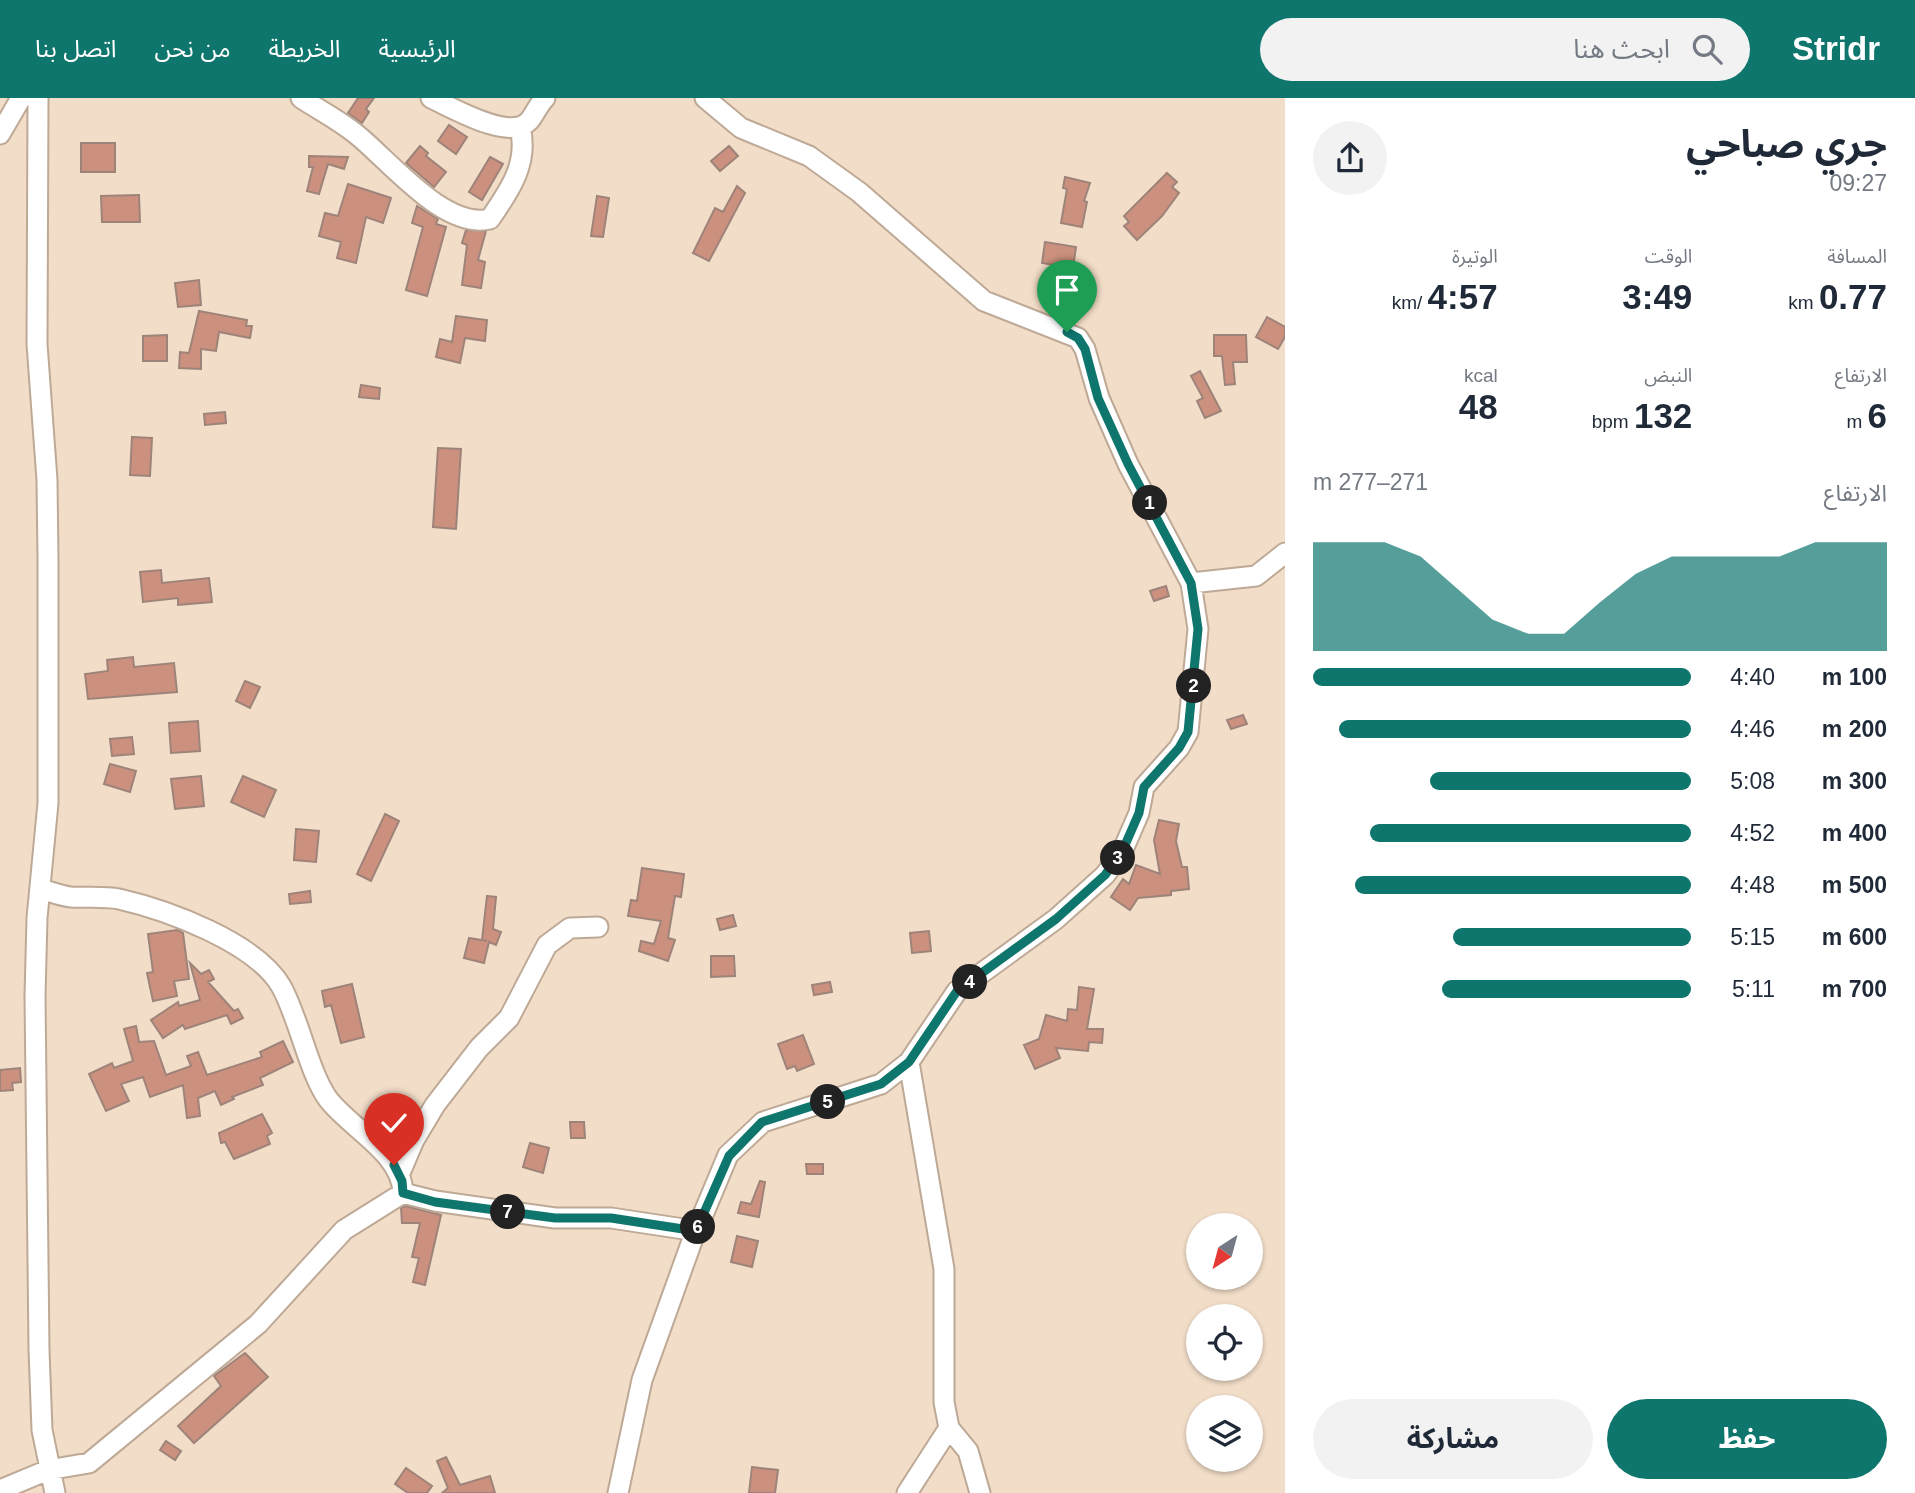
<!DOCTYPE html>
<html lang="ar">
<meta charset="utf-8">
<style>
:root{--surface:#fff;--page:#f2f2f3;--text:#1f2937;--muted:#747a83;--accent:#0f766e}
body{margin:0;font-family:Arial,"Noto Sans Arabic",sans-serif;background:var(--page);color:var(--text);direction:rtl;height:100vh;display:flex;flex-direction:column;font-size:26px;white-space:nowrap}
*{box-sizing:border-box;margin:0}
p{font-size:23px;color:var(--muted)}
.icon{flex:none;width:38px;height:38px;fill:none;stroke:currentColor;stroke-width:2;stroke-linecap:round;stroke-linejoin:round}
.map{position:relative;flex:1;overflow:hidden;direction:ltr}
.drawer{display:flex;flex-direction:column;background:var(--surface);width:630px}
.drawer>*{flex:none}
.needle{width:46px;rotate:216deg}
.fabs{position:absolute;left:1186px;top:1115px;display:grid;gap:14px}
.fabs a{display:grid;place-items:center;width:77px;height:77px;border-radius:50%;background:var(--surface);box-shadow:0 2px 5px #0004;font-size:35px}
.pin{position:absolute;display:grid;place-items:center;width:60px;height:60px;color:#fff;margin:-72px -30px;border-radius:50% 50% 50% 0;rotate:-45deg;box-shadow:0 0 7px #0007}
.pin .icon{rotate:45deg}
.km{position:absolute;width:35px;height:35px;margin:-18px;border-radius:50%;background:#222;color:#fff;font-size:19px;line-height:35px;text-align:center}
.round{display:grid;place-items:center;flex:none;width:74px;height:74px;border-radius:37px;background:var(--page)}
.summary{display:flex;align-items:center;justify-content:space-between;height:119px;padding:0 28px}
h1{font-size:38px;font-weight:700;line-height:52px}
.metrics{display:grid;grid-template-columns:repeat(3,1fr);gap:10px;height:119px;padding:7px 28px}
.metrics div{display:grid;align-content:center}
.metrics b{font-size:35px;font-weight:700}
.metrics small{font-size:19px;font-weight:400}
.metrics p{font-size:19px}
.chart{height:196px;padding:14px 28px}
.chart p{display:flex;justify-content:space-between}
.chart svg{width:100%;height:126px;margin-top:7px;fill:var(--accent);opacity:.7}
.primary-button{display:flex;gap:14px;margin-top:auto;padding:14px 28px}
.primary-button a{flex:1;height:80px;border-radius:42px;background:var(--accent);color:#fff;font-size:28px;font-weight:700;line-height:80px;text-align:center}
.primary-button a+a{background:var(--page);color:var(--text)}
ul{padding:0 28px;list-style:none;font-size:23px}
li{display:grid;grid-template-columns:112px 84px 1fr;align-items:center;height:52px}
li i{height:18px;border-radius:9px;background:var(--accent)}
header{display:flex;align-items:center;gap:42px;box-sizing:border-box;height:98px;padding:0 35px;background:var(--accent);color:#fff}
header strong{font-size:33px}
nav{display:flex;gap:38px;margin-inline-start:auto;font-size:24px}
.search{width:490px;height:63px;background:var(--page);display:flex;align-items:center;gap:18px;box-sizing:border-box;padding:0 24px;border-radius:38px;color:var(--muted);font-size:26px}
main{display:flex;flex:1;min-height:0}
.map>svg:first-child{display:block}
</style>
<header>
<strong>Stridr</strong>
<div class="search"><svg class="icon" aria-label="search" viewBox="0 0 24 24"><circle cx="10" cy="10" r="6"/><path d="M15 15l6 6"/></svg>ابحث هنا</div>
<nav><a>الرئيسية</a><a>الخريطة</a><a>من نحن</a><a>اتصل بنا</a></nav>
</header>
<main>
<section class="drawer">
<div class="summary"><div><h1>جري صباحي</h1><p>09:27</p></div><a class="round"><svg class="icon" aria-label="share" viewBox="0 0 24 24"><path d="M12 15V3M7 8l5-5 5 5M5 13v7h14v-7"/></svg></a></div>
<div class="metrics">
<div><p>المسافة</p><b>0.77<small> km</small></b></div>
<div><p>الوقت</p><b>3:49</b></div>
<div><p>الوتيرة</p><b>4:57<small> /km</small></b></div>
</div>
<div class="metrics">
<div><p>الارتفاع</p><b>6<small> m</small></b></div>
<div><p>النبض</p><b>132<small> bpm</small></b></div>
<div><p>kcal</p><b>48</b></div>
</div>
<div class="chart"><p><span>الارتفاع</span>271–277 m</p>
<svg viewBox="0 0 160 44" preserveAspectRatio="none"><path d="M0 44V6L10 6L20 6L30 11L40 22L50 33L60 38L70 38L80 27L90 17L100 11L110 11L120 11L130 11L140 6L150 6L160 6V44z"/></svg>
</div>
<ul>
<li><b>100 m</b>4:40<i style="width:100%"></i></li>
<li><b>200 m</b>4:46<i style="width:93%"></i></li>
<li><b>300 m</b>5:08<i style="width:69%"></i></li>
<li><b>400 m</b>4:52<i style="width:85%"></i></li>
<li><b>500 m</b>4:48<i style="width:89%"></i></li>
<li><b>600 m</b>5:15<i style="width:63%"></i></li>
<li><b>700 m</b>5:11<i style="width:66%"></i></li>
</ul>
<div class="primary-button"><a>حفظ</a><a>مشاركة</a></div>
</section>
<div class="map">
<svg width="1285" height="1395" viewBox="0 0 1285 1395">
<rect width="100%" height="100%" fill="#f2ddc8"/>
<path fill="#cc917e" stroke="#9e837a" stroke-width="2" d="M358,0H374L366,11L369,14L362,25L348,15Z
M449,27L467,39L456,56L438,43Z
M81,45H115V74H81Z
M420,48L428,55L426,58L446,74L434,89L406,65Z
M729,48L738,58L720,73L711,63Z
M309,58L348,59L344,71L328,66L319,96L307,93L313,69H309Z
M490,59L503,66L482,102L469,94Z
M1167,75L1177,84L1172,89L1179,95L1162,118L1137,142L1124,128L1129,124L1124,118Z
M1065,79L1090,85L1084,103L1087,104L1082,129L1061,125L1067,91L1063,90Z
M348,86L391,100L383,125L366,119L356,165L337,160L341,144L319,138L325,115L338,118Z
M737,88L745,95L709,163L693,155L715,110L723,114Z
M139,97L140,124H102L101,98Z
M597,98L609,100L603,139L591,138Z
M417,108L438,121L436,126L446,129L427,198L406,192L423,129L412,125Z
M466,132L486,133L478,162L485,164L481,190L462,187L467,147L462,145Z
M1045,144L1076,149L1073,170L1042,165Z
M199,182L201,207L178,209L175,185Z
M199,213L247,222L246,228H252L250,240L219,234L216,253L201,251V271L179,270L180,254L189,255Z
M456,218L487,222L485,243L465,240L460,265L436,259L440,241L452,244Z
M1267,219L1285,229V239L1278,251L1256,239Z
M167,237V263H143V238Z
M1214,237H1246L1247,264H1233L1235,286L1225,287L1222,258H1214Z
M1200,273L1221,313L1205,320L1197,303L1203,300L1191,278Z
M361,287L380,290L379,301L359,299Z
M225,314L226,325L205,327L204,316Z
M132,339L152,340L150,378L130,377Z
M438,350L461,351L456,431L433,429Z
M161,472L162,485L209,480L212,504L178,507V500L143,504L140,474Z
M1166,488L1169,498L1154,503L1150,493Z
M133,559L134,569L174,565L177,594L88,601L85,576L108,573L107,562Z
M245,583L260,589L250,610L236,603Z
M1243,617L1247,626L1231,631L1227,622Z
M198,623L200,653L171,655L169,625Z
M132,639L134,656L112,658L110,641Z
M110,666L136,673L130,694L104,686Z
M201,678L204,708L175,711L171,681Z
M243,678L276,692L264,719L231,704Z
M385,716L399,723L371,783L357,776Z
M1159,722L1179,726L1176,743L1182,769H1187L1189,791L1171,793V797L1138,800L1130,812L1111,799L1123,781L1129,786L1136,767L1160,776L1154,742Z
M296,731L319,733L316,764L294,762Z
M642,770L684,776L681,799L675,798L668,840L675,842L668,863L639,853L641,843L654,846L661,823L628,818L631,802L637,803Z
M310,793L311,804L290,806L289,796Z
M487,798L496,799L493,831L501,834L496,847L489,844L484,865L464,860L469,840L487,843L482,842Z
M733,817L736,828L720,832L717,821Z
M177,832L183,835L189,881L174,883L177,898L153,903L147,875L153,874L148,836Z
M929,833L931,853L912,855L910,835Z
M711,858H734L735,878L711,879Z
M190,865L201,876L209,872L214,881L208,884L234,913L238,911L243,920L231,926L227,917L185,931L183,927L163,940L151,922L178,904L179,908L200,902Z
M830,884L832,894L814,897L812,887Z
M352,886L364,939L341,945L331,907L325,909L322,893Z
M1079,889L1094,891L1087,931H1103L1102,945L1089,944L1088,953L1056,950L1060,960L1035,971L1024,947L1039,941L1046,917L1067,923L1068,911L1077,912Z
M136,928L139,944L154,943L166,977L191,968L187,958L198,954L207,977L262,959L260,954L283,943L293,964L260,980L263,987L232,999L234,1001L221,1007L215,993L198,1000L200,1018L187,1020L183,987L150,999L143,979L121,986L129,1003L106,1013L89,976L112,965L114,970L133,963L124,931Z
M803,937L814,966L797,973L795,968L787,971L778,946Z
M20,970L21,984L12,985L13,992L0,993V972Z
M262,1016L272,1035L267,1038L270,1046L234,1061L225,1044L221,1045L219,1035Z
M570,1024H584L585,1040H571Z
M530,1045L549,1050L543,1075L523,1069Z
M806,1066H823V1076H807Z
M760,1083L765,1084L759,1119L738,1115L741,1104L751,1106Z
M405,1108L441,1117L425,1187L413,1184L419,1160L412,1159L420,1125H402L401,1110Z
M737,1138L758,1143L752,1169L731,1164Z
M245,1255L268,1279L194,1345L178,1328L221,1288L214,1278Z
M166,1343L181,1353L175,1362L160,1352Z
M446,1359L460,1387L490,1378L495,1395H442L448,1390L437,1363Z
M752,1369L778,1372L775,1395H749Z
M406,1370L432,1388L427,1395H408L395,1386Z"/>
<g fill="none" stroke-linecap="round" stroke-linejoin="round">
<defs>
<path id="minor" d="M38,0L37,246L47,382L48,460V705L37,820L35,898L39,1252L42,1332L55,1395
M301,0C319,12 339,22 356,36C389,62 444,132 490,121C510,92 529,65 520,29
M431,0C451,9 510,44 529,23C535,16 538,7 545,0
M0,36L21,0
M1191,485L1256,478L1285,455
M40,791C50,793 60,798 71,799C87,800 103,798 119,801C167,812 255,844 281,888C299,920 309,975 328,1001C351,1031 402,1055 403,1095L435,1103L555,1120H611L697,1133
M909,964L944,1171V1304L949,1330L968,1353L980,1395
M400,1075L414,1042L435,1007L479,950L509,920L547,847L570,830L598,829
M0,1392L48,1372L89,1365L258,1226L344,1132L403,1095
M618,1395L642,1282L692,1143L728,1057L763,1024L881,986L909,964L957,893L1056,821L1105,777L1122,754L1139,715L1144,689L1179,650L1188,634L1198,531L1191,485L1128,366L1099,300L1085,251L1078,240L984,203L859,94L809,58L741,30L705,0
M907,1395L949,1330"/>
</defs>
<use href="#minor" stroke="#bea996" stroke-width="23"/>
<use href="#minor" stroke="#fff" stroke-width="19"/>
</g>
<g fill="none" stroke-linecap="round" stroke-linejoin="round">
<defs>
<path id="route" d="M394,1067L402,1083L403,1095L435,1104L555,1120H611L696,1133L729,1058L762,1024L881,986L909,964L957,893L1056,821L1105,777L1122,754L1139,715L1144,689L1179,650L1188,634L1198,531L1191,485L1128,366L1098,300L1085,251L1078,240L1067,234"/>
</defs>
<use href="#route" stroke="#fff" stroke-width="14"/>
<use href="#route" stroke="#0f766e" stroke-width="9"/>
</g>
</svg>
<div class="fabs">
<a><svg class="needle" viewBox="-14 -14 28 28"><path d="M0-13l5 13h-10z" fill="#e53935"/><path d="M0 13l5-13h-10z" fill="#747a83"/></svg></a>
<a><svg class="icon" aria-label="locate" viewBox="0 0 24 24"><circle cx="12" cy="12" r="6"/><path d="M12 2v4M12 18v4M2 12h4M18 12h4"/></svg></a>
<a><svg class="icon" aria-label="layers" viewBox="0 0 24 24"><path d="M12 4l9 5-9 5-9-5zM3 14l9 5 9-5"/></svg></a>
</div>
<div class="pin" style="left:1067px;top:234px;background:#1e9e55"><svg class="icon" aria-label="arrive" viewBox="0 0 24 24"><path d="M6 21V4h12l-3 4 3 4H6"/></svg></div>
<div class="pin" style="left:394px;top:1067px;background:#d93025"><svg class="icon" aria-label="check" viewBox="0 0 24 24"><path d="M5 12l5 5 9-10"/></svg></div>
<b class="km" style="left:1150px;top:405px">1</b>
<b class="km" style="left:1194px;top:588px">2</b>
<b class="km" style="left:1118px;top:760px">3</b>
<b class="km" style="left:970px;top:884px">4</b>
<b class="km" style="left:828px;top:1004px">5</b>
<b class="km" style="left:698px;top:1129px">6</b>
<b class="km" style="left:508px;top:1114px">7</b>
</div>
</main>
